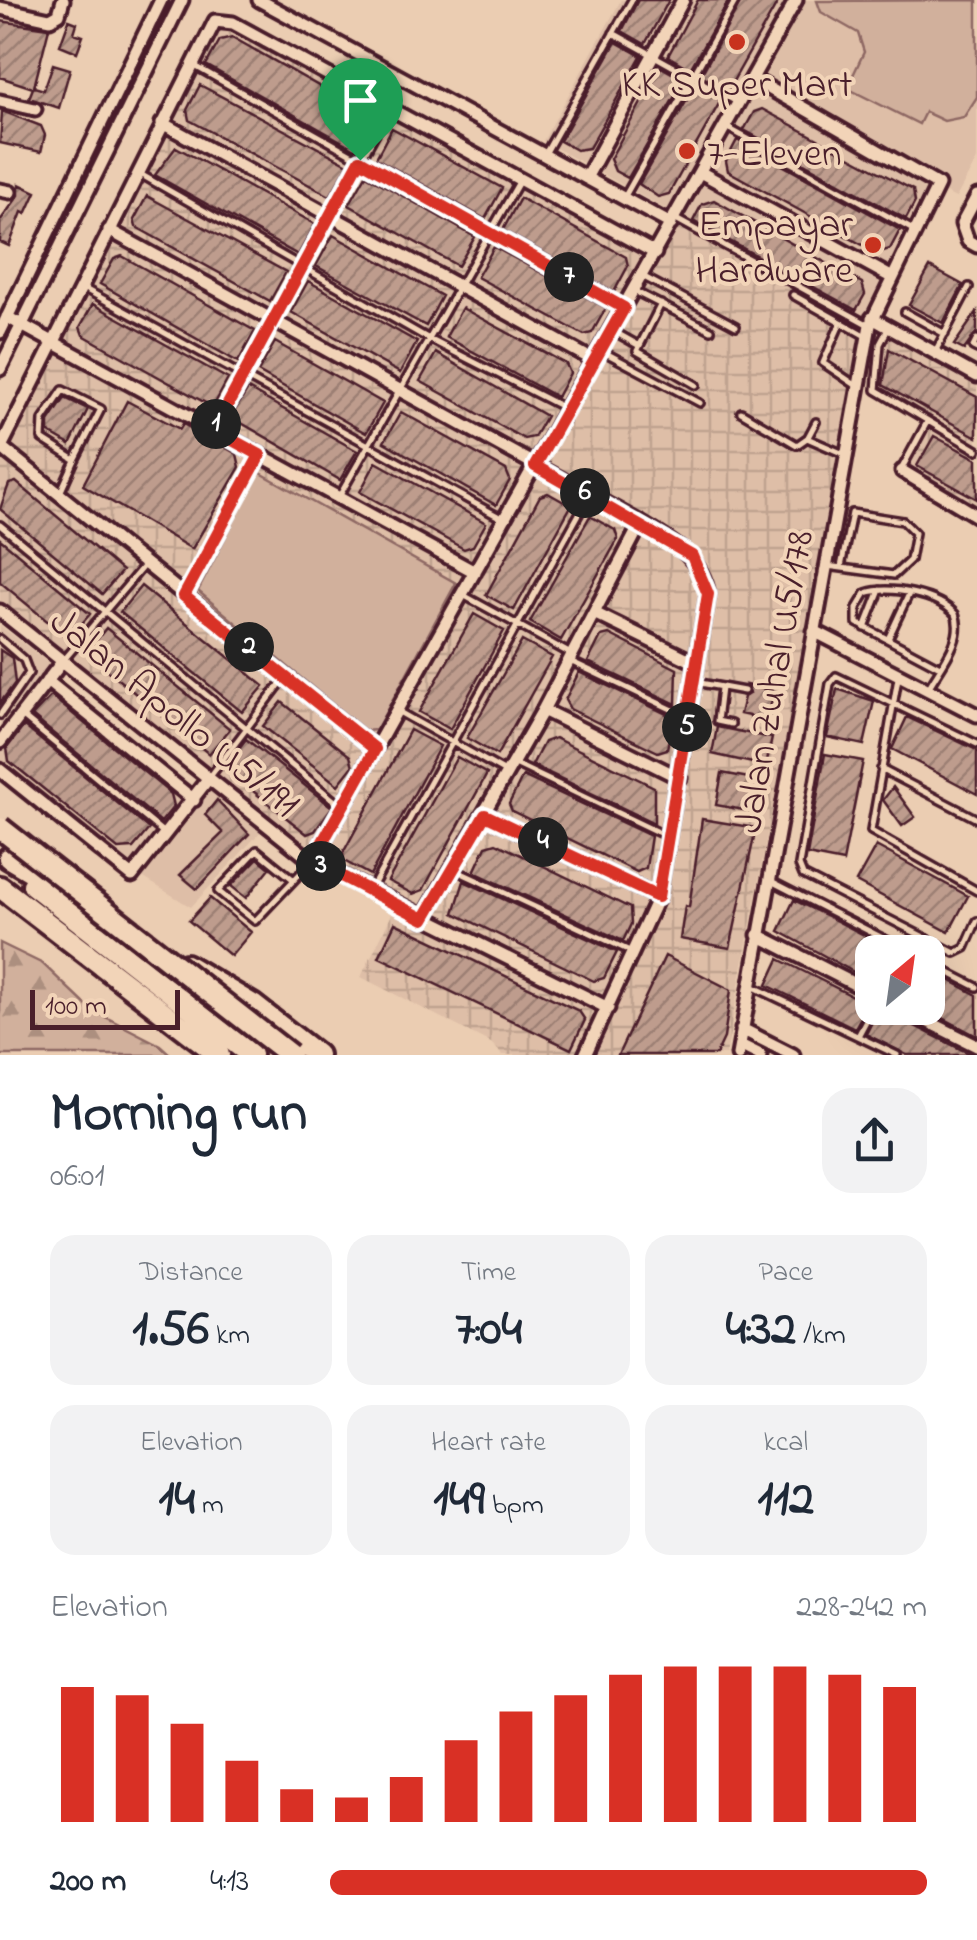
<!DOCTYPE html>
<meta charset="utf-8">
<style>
:root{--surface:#fff;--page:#f2f2f3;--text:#1f2937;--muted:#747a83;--accent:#d93025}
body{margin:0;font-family:"Indie Flower",sans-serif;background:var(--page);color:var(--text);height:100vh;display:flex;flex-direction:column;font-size:38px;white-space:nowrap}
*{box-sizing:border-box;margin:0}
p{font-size:32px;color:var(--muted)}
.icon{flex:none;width:55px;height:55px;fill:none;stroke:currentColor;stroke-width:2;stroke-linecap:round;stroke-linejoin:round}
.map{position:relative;height:1055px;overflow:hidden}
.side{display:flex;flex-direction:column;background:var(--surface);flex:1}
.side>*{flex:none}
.needle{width:65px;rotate:29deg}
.buttons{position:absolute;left:855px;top:935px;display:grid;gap:20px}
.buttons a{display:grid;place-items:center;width:90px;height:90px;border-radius:20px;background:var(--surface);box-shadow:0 10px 40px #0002;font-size:50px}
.scale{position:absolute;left:30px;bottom:25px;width:150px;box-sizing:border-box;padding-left:10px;border:5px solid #4a1f2b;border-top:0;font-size:28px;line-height:35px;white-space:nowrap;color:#4a1f2b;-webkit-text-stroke:8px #f2d4b8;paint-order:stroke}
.pin{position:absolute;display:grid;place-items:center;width:85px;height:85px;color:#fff;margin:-102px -42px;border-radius:50% 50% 50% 0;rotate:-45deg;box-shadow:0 0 10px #0007}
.pin .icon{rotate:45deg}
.km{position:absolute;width:50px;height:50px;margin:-25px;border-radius:50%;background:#222;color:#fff;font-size:28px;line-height:50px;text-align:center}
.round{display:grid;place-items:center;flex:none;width:105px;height:105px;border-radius:30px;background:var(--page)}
.overview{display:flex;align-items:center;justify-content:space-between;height:170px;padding:0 50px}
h1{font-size:55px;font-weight:800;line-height:75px}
.figures{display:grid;grid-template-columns:repeat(3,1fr);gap:15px;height:170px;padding:10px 50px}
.figures div{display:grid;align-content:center;border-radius:25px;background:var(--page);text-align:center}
.figures b{font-size:50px;font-weight:800}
.figures small{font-size:28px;font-weight:400}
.figures p{font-size:28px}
.chart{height:280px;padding:20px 50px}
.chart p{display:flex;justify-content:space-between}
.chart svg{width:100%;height:180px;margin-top:10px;stroke:var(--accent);stroke-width:6}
ul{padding:0 50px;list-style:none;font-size:32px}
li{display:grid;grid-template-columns:160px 120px 1fr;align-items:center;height:75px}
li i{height:25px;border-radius:12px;background:var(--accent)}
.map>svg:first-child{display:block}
</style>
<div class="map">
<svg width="977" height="1055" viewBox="0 0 977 1055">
<defs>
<pattern id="industrial-grid" width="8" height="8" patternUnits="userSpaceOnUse" patternTransform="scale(2.5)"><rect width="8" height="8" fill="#debea7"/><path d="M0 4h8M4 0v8" fill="none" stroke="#c0a390"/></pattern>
<pattern id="forest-firs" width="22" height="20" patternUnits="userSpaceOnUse" patternTransform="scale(2.5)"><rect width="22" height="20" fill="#d1b09c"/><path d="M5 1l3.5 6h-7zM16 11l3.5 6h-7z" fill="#ac8f7f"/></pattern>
<pattern id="building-hatch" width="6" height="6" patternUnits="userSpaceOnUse" patternTransform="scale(2.5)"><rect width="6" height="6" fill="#be9c8d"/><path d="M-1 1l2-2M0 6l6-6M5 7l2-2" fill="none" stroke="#9c7f73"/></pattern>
</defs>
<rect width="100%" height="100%" fill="#ebcdb2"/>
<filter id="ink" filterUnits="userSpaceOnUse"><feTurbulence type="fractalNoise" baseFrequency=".01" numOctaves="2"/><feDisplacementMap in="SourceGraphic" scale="20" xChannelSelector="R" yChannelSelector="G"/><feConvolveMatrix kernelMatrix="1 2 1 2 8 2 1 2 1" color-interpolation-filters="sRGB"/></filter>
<g filter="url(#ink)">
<path fill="#debea7" d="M621,0H977V159L956,198L933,187L863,319L543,141Z
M0,625L52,666L41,681L195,805L208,786L263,829L191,907L131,870L0,764Z"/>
<path fill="url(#industrial-grid)" d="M225,23L655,258L676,223L863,326L726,1055H503L491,1043L361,977L398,902L317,859L0,604V464L217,24Z
M889,331L977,380V511L912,474L906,464L931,421L879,388L882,344Z"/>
<path fill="url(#forest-firs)" stroke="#8e6864" stroke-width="2.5" d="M0,943L43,964L90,1009L160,1045L171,1055H0Z"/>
<path fill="#d1b09c" stroke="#8e6864" stroke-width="2.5" d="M977,0V97L964,117L944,121L925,112L919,124L847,88L864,52L858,33L821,12L817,1Z
M259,472L456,583L376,730L364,731L198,591Z"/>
<path fill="url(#building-hatch)" stroke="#4a1f2b" stroke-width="2.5" d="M638,0H669L645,44L622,31Z
M698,0H729L690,69L668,56Z
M742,0H779L728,90L701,75Z
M69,20L77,23L74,33L83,36L77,52L60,45Z
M0,21L49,28L34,87L44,90L53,64L70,69L59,108L29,98L33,88L0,77Z
M232,37L375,118L357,150L206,65L220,40Z
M616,42L641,56L589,148L576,150L560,141Z
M661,67L684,80L628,178L615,171L610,159Z
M200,85L348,164L330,196L189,120L187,110Z
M695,86L721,100L669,194L658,197L639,184Z
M762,109L913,190L915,202L906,219L744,130L754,112Z
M2,111L41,126L45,135L41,152L0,143Z
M392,128L502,188L485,219L376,158Z
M737,140L900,230L890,249L877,253L728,171L726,161Z
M176,147L315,224L298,255L155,175Z
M366,175L475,237L458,266L349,205Z
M19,184L36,192L26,214L22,212L9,246L0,242V221L19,195Z
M147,196L286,272L270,301L136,227L134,220Z
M520,198L626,257L628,266L614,292L503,230Z
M714,200L862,283L865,294L856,310L693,221L702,204Z
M333,235L442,296L426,326L316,266Z
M494,247L606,308L592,333L584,335L477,277Z
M122,256L255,331L238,362L100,284L114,259Z
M930,267L963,285L943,323L909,305Z
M308,281L417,342L400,373L291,312Z
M93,304L228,379L213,407L83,335L80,327Z
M462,308L566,364L570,373L557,397L446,337Z
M977,312V332L964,350L954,345Z
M275,342L383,403L366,433L258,372Z
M889,349L977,397V437L883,385Z
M436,353L546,416L534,437L524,439L420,381Z
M248,389L357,451L340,480L231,417Z
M65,398L88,409L70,445L49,433V422Z
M127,401L180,429L183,424L237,454L240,467L192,549L83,485Z
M401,412L506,470L510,480L496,505L384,442Z
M934,436L977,459V499L917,466Z
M376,462L486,523L473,546L464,549L360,492Z
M16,482L122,571L102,594L0,509L9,484Z
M548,493L571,506L514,610L486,595L540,496Z
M590,516L615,530L618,539L561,640L530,622Z
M0,539L90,614L69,639L0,582Z
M141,586L264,686L242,712L120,612Z
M474,614L504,631L450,729L419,712Z
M106,628L230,729L209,754L86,653Z
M609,634L677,669L676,704L588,662L601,636Z
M522,641L552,657L497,755L467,738Z
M0,650L12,658L15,683L0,703Z
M579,672L673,717L667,749L658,752L570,709L565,700Z
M746,685L774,691L767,720L740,714L744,697L750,693Z
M837,689L874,701L864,745L827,737Z
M51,696L171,794L174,806L161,822L32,716Z
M282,702L350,756L353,766L338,785L263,726Z
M907,717L977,750V794L892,749Z
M24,726L149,829L133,848L118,849L9,761L7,748Z
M717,727L772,738L766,766L712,754Z
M410,730L440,746L370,875L344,861L343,853Z
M555,738L654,787V823L532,765L544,742Z
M246,739L332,807L315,831L307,834L224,768Z
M825,754L863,761L843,862L807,855Z
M457,757L487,774L423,890L413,894L388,881Z
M722,773L760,780L754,812L716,805Z
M523,776L651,836L646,868L637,872L512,811L509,804Z
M893,787L915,817L902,826L883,800Z
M217,800L249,834L197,889L180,875L223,833L205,815Z
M702,819L756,828L730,948L680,939L685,906L689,907Z
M496,843L630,908L631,924L623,941L474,872L486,846Z
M876,846L968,896L949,932L856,882Z
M258,858L270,868L246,898L231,886Z
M464,881L617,952L604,978L594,981L454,913Z
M210,898L251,932L231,956L189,921Z
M794,900L823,914L897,952H872V982L779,931Z
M395,923L579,1011L585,1020L571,1049L379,957Z
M665,956L731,990L724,1038L716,1055H618Z
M779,959L868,1004L855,1028L767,985Z
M928,969L977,995V1036L928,1010Z
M879,1008L972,1055H907L866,1034Z"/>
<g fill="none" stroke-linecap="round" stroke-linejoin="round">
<defs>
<path id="service" d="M613,33L737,102
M195,66L621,306
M726,127L915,231
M545,154L632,0
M140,174L429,339L564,408
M625,196L736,0
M674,218L869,325
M644,277L736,326
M83,288L503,519
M636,292L711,330
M793,295L841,322L823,363L857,386
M661,304L637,351L696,385
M905,312L945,334
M841,322L864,335
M889,327L880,344L876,390L977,450
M613,331L638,345
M977,339L973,347L977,349
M936,350L969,287
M602,351L700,403
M63,390L101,409L75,460L42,439L43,420Z
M741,412L797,445L807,438L846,455
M213,429L388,111
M808,437L816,422
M902,468L927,422
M60,493L75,460
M340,495L520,180
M0,525L341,806
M827,566L894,575L910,560L915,533L903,521L852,513L841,567
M186,593L258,457
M465,596L569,653
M865,628L880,590
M0,639L24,660L29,673L0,715
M888,639L908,596
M63,661L145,564
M572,662L688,717
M898,678L871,831L977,891
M695,682L744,691
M929,687C941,666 965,638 955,614C938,595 890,585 866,593L857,608V623L940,667
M721,688L717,721L731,724
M399,712L507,773
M23,717L165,834
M977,744L836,676L830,684L799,865L803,875L955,953L965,948L977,921
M513,763L668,837
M881,769L977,819
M209,778L284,679
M453,869L632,952
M294,880L257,850L218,891L255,921L311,862
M771,881L910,952
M371,889L589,496
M928,962L977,987
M752,986L897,1055
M858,1036L873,1008"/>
<path id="minor" d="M259,0L671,224
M0,8L50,19L59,14L63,0
M0,101L35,109
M162,123L593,360
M700,172L891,277
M586,178L683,0
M0,190L10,192
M977,196L962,224L968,241L977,246
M109,230L641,523C673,543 700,555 708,594L658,897L585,1055
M7,317L475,572
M872,318L977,376
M0,332L161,0
M0,369L182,0
M1,447L375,749
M0,449L215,21L233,23L655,253
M902,471L977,516
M0,611L312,861L608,1008
M594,613L694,662
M814,631L977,715
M47,681L194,800
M543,710L680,778
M0,742L62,662
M0,770L132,876L208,779
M485,815L658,897
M312,861L796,0
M423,919L543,710L641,523
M758,935L872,993
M901,1008L977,1046
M742,1029L793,1055
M740,1045L760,1055
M738,1055L870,325L938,185L753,79"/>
<path id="motorway" d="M9,858L89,906
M33,885L251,1055
M0,887L219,1055
M186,965L253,1005L317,1055"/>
</defs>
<use href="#service" stroke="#4a1f2b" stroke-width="12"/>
<use href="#minor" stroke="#4a1f2b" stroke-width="19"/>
<use href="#motorway" stroke="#4a1f2b" stroke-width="28"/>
<use href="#service" stroke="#f2d4b8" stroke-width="5"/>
<use href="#minor" stroke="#f2d4b8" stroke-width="11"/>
<use href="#motorway" stroke="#f2d4b8" stroke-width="20"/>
<defs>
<path id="motorway-bridge" d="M0,828L290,1055"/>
</defs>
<use href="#motorway-bridge" stroke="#4a1f2b" stroke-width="28" stroke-linecap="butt"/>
<use href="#motorway-bridge" stroke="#f2d4b8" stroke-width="20"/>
</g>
</g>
<g fill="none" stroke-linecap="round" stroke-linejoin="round" filter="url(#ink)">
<defs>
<path id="route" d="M360,160L624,308L535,466L692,556L708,594L658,897L485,815L424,919L312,861L375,749L184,596L260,455L214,430Z"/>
</defs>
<use href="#route" stroke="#fff" stroke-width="20"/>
<use href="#route" stroke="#d93025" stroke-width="12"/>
</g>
<g fill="#c8321e" stroke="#f2d4b8" stroke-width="4">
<circle cx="737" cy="42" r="10"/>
<circle cx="687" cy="151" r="10"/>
<circle cx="873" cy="245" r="10"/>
</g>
<g text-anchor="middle" stroke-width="8" stroke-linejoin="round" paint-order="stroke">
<g font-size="40" fill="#4a1f2b" stroke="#f2d4b8">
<text x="737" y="96">KK Super Mart</text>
<text x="707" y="165" text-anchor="start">7-Eleven</text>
<text x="853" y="236" text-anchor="end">Empayar<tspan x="853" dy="46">Hardware</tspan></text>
</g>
<g font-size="40" fill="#4a1f2b" stroke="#f2d4b8">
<text transform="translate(772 681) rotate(-80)" y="14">Jalan Zuhal U5/178</text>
<text transform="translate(176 711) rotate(39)" y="14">Jalan Apollo U5/191</text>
</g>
</g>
</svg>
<div class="buttons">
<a><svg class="needle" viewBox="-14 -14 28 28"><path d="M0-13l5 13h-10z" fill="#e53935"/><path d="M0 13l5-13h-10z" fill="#747a83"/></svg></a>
</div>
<div class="scale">100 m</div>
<div class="pin" style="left:360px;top:160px;background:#1e9e55"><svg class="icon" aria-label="arrive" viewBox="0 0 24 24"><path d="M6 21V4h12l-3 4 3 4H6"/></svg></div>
<b class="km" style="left:216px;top:424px">1</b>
<b class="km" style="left:249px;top:647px">2</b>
<b class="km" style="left:321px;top:866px">3</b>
<b class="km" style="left:543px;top:842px">4</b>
<b class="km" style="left:687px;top:727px">5</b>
<b class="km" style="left:585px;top:493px">6</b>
<b class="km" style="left:569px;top:277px">7</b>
</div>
<section class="side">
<div class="overview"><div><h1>Morning run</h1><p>06:01</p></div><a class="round"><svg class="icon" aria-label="share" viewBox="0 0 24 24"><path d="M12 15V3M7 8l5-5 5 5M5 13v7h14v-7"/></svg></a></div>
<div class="figures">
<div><p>Distance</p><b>1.56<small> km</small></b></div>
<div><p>Time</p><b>7:04</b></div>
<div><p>Pace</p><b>4:32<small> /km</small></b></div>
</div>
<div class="figures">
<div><p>Elevation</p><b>14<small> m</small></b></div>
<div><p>Heart rate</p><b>149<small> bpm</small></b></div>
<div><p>kcal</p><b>112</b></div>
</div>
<div class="chart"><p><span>Elevation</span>228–242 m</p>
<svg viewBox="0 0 160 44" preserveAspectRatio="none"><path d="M5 44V11M15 44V13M25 44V20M35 44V29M45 44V36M55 44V38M65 44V33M75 44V24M85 44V17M95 44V13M105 44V8M115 44V6M125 44V6M135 44V6M145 44V8M155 44V11"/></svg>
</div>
<ul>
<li><b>200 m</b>4:13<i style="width:100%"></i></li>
</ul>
</section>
